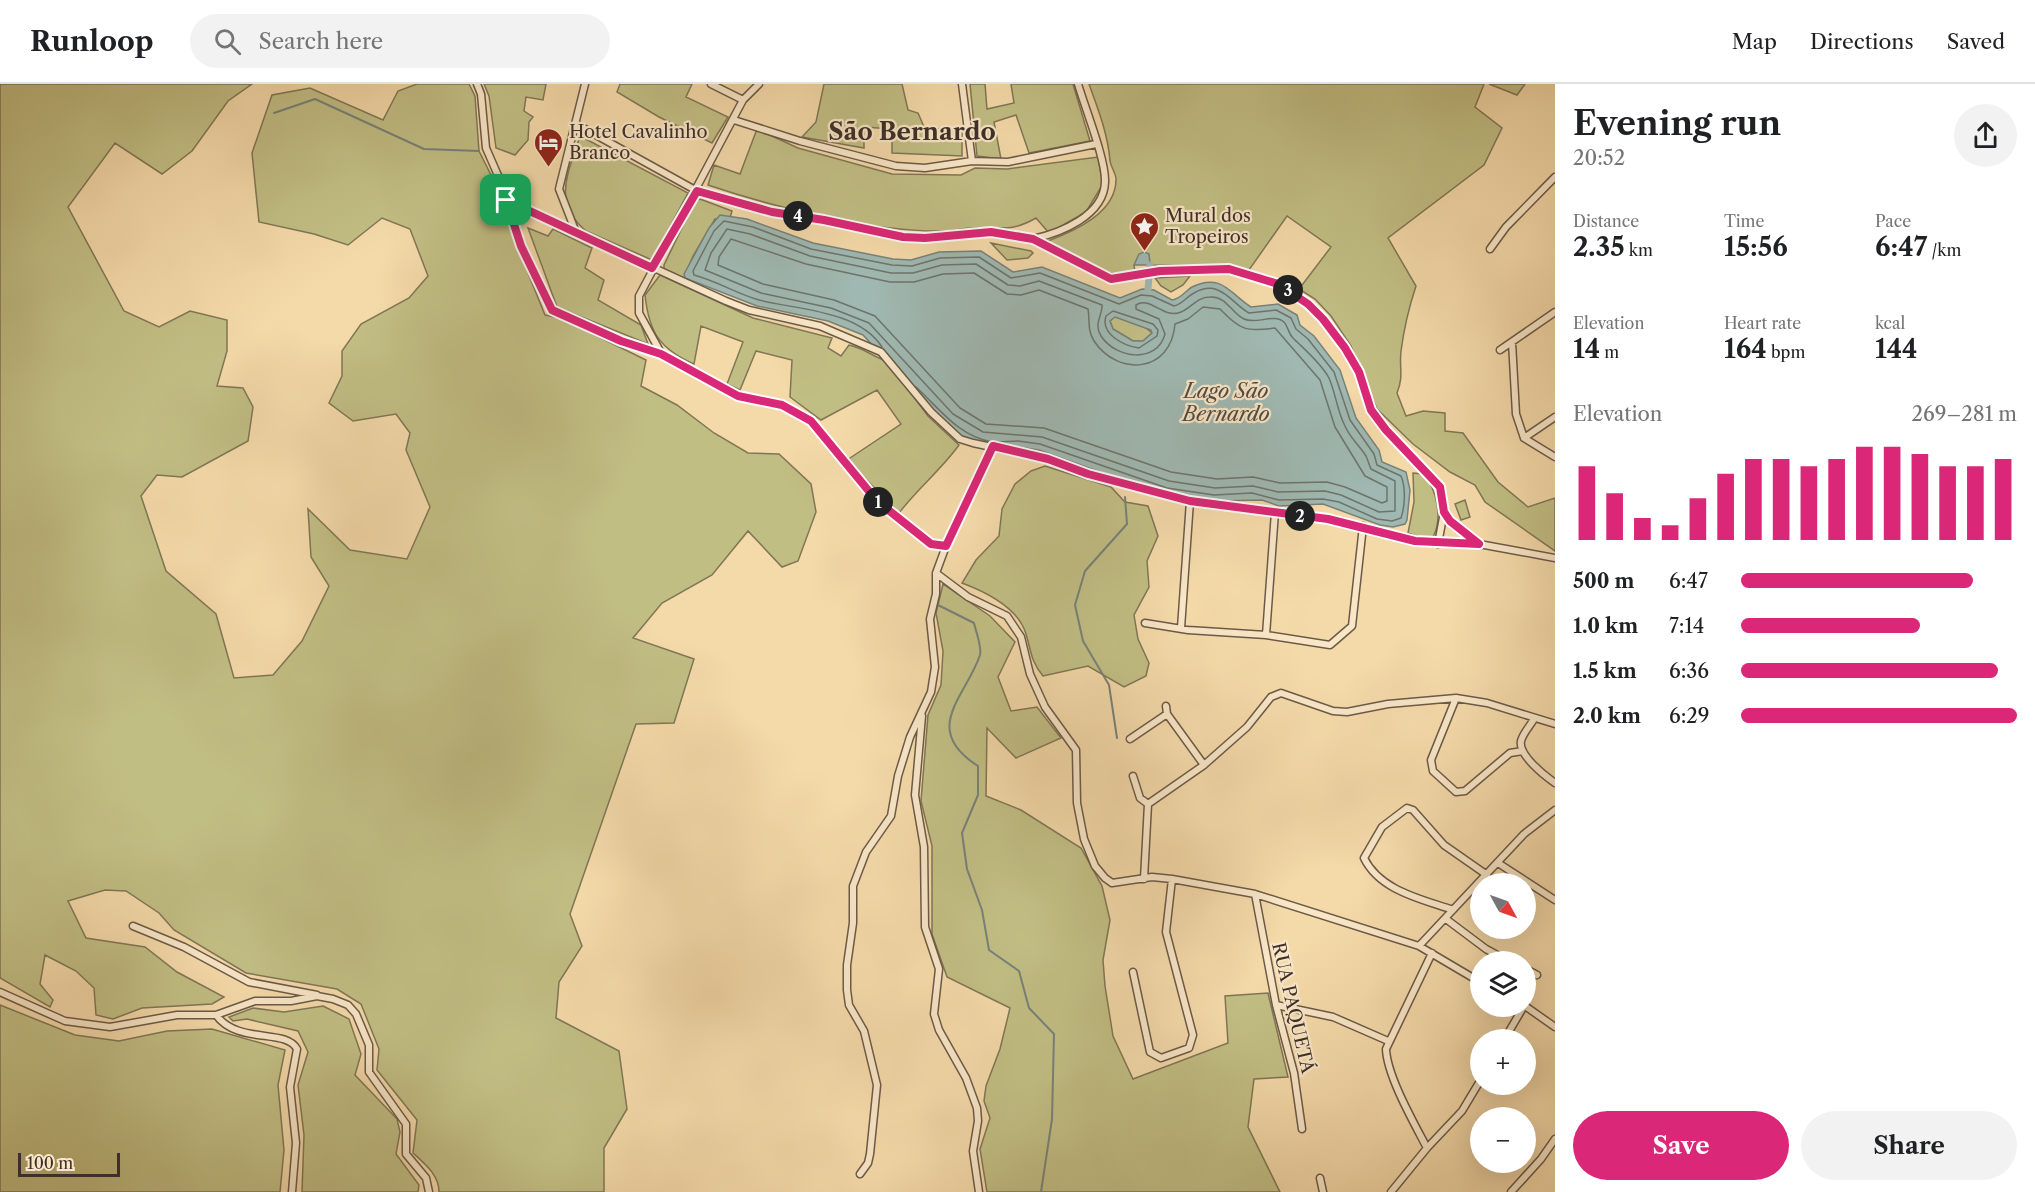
<!DOCTYPE html>
<meta charset="utf-8">
<style>
:root{--surface:#fff;--page:#f2f2f2;--text:#202124;--muted:#757577;--line:#e0e0e0;--accent:#db2777}
body{margin:0;font-family:"Libre Caslon Text",serif;background:var(--page);color:var(--text);height:100vh;display:flex;flex-direction:column;font-size:22px;white-space:nowrap}
*{box-sizing:border-box;margin:0}
p{font-size:20px;color:var(--muted)}
.icon{flex:none;width:33px;height:33px;fill:none;stroke:currentColor;stroke-width:2;stroke-linecap:round;stroke-linejoin:round}
.map{position:relative;flex:1;overflow:hidden}
.panel{display:flex;flex-direction:column;background:var(--surface);width:480px}
.panel>*{flex:none}
.needle{width:39px;rotate:130deg}
.controls{position:absolute;left:1470px;top:789px;display:grid;gap:12px}
.controls a{display:grid;place-items:center;width:66px;height:66px;border-radius:50%;background:var(--surface);box-shadow:0 6px 24px #0002;font-size:30px}
.scale{position:absolute;left:18px;bottom:15px;width:102px;box-sizing:border-box;padding-left:6px;border:3px solid #3e2f28;border-top:0;font-size:16px;line-height:21px;white-space:nowrap;color:#3e2f28;-webkit-text-stroke:4px #f8e6c7;paint-order:stroke}
.pin{position:absolute;display:grid;place-items:center;width:51px;height:51px;color:#fff;margin:-26px;border-radius:12px;box-shadow:0 3px 9px #0006}
.km{position:absolute;width:30px;height:30px;margin:-15px;border-radius:50%;background:#222;color:#fff;font-size:16px;line-height:30px;text-align:center}
.round{display:grid;place-items:center;flex:none;width:63px;height:63px;border-radius:32px;background:var(--page)}
.head{display:flex;align-items:center;justify-content:space-between;height:102px;padding:0 18px}
h1{font-size:33px;font-weight:700;line-height:45px}
.metrics{display:grid;grid-template-columns:repeat(3,1fr);gap:9px;height:102px;padding:6px 18px}
.metrics div{display:grid;align-content:center}
.metrics b{font-size:26px;font-weight:700}
.metrics small{font-size:16px;font-weight:400}
.metrics p{font-size:16px}
.chart{height:168px;padding:12px 18px}
.chart p{display:flex;justify-content:space-between}
.chart svg{width:100%;height:108px;margin-top:6px;stroke:var(--accent);stroke-width:6}
.cta{display:flex;gap:12px;margin-top:auto;padding:12px 18px}
.cta a{flex:1;height:69px;border-radius:36px;background:var(--accent);color:#fff;font-size:24px;font-weight:700;line-height:69px;text-align:center}
.cta a+a{background:var(--page);color:var(--text)}
ul{padding:0 18px;list-style:none;font-size:20px}
li{display:grid;grid-template-columns:96px 72px 1fr;align-items:center;height:45px}
li i{height:15px;border-radius:8px;background:var(--accent)}
header{display:flex;align-items:center;gap:36px;box-sizing:border-box;height:84px;padding:0 30px;background:var(--surface);border-bottom:2px solid var(--line)}
header strong{font-size:28px}
nav{display:flex;gap:33px;margin-inline-start:auto;font-size:21px}
.search{width:420px;height:54px;background:var(--page);display:flex;align-items:center;gap:15px;box-sizing:border-box;padding:0 21px;border-radius:33px;color:var(--muted);font-size:22px}
main{display:flex;flex:1;min-height:0}
.map>svg:first-child{display:block}
</style>
<header>
<strong>Runloop</strong>
<div class="search"><svg class="icon" aria-label="search" viewBox="0 0 24 24"><circle cx="10" cy="10" r="6"/><path d="M15 15l6 6"/></svg>Search here</div>
<nav><a>Map</a><a>Directions</a><a>Saved</a></nav>
</header>
<main>
<div class="map">
<svg width="1555" height="1108" viewBox="0 0 1555 1108">
<rect width="100%" height="100%" fill="#f4d9a9"/>
<filter id="stains"><feTurbulence type="fractalNoise" baseFrequency=".00333" numOctaves="4"/><feColorMatrix values="0 0 0 0 .2 0 0 0 0 .09 0 0 0 0 .02 0 0 0 .5 -.17"/></filter>
<radialGradient id="worn" r=".72"><stop offset=".6" stop-color="#630" stop-opacity="0"/><stop offset="1" stop-color="#630" stop-opacity=".3"/></radialGradient>
<path fill="#c1be84" stroke="#807656" stroke-width="1.5" d="M0,0H252L228,17L192,67L162,90L115,59L68,123L124,227L159,243L190,227L227,236V267L217,302L243,304L253,323L248,357L182,393L157,391L141,412L166,487L216,530L234,594L273,591L302,557L329,502L311,473L308,425L350,466L407,475L430,423L406,366L410,349L396,330L353,337L329,319L342,292V267L361,240L409,214L428,192L410,145L382,134L348,161L314,150L259,138L252,69L272,11L310,4L383,36L398,7L417,0H469L475,12L479,67L495,99L503,127L545,231L560,234L646,276L641,302L677,321L714,349L748,369L779,370L811,400L816,428L798,477L782,483L748,447L712,491L662,519L633,554L694,575L674,639L636,640L570,830L582,862L559,898L556,934L619,967L627,1025L604,1064V1108H439C439,1091 425,1080 413,1069L417,1036L377,986L379,965L361,920L337,905L246,889L174,846L159,829L126,807L105,806L68,817L86,854L145,863L177,888L224,913L212,920L142,924L113,935L96,931L94,904L76,887L45,871L40,900L53,916L50,923L0,894Z
M484,0H546L543,16L526,13L524,27L533,33L529,38L528,56L515,71L496,64L489,12Z
M620,0H692L686,13L728,33L712,59L659,33L617,8Z
M824,0H902L908,26L918,29L925,45L962,44V72L892,69V45L864,43V64L802,53L816,38Z
M970,0H985L987,25L1014,19L1011,0H1073L1090,57L1029,69L1016,31L994,38L1001,75L977,72Z
M1089,0H1484L1475,23L1502,44L1484,81L1388,154L1416,202C1409,223 1404,244 1401,267C1399,284 1404,292 1397,309L1406,332L1423,327L1445,329V347L1463,349L1498,398L1528,423L1555,414V467L1485,418L1475,401L1450,388L1413,360L1377,325L1351,262L1331,232L1315,215L1299,205L1331,163L1287,132L1249,186L1230,182L1150,181L1149,171L1134,181L1135,188C1104,197 1072,173 1048,157C1074,147 1117,129 1116,94C1115,88 1111,83 1110,77C1108,50 1098,25 1089,0Z
M1489,0H1525L1517,11Z
M757,45L798,64L892,90L961,91L975,84L1007,85L1098,73L1103,100L1086,128L1049,149L1036,134C1010,149 1002,142 974,144C964,144 953,147 942,147C873,148 773,123 708,101L714,81L740,90Z
M580,52L688,109L652,176L586,147C551,117 569,88 580,52Z
M700,115L732,127L730,134L715,135L693,172L684,194L664,185V181L695,117Z
M528,144L548,152L553,145L592,164L585,184L604,196L598,216L641,241L648,260L557,223Z
M991,159L1031,167L1033,169L1028,174L1007,176Z
M660,191L753,234L832,254L828,264L841,272L849,261C864,264 873,273 887,277L928,332L959,361C941,386 918,404 899,429L847,376L901,340L877,306L821,336L790,313L792,276L756,267L740,306L727,300L743,258L701,242L694,280C660,265 649,249 645,211Z
M1190,192L1183,201L1171,208L1161,202L1155,194Z
M1115,232L1146,244L1152,249L1143,257H1133L1113,245L1110,237Z
M1045,382L1111,403L1125,418L1148,422L1158,452L1147,477L1149,503L1134,531L1138,555L1149,579L1146,592L1124,603L1088,582L1043,592C1031,578 1031,567 1026,550C1018,523 986,508 962,499L976,476L999,452L1002,425L1015,400L1031,387Z
M1413,389L1423,390C1437,405 1443,434 1433,453L1421,454L1408,449L1414,418Z
M1465,416L1470,433L1461,436L1455,420Z
M943,500L990,532L1015,558L998,593L1011,627L1037,623L1061,654L1016,674L987,644L986,712L1021,726L1081,764L1102,802L1110,836L1103,876L1105,902L1113,952L1133,995L1228,959L1225,912L1268,909L1288,993L1254,995L1248,1043L1280,1108H987L980,1065L990,1034L984,1017L986,1002L1000,965L1010,924L947,893L932,850V762L921,717L928,631L941,601L943,567L936,529Z
M0,921L75,951L119,957L167,947L212,945L285,966L278,1001L284,1066L280,1108H0Z
M323,922L349,935L361,970L355,991L397,1035L400,1048L396,1070L419,1101L418,1108H302L304,1051L298,1001L308,968L298,947L247,935L233,937L229,933L253,924L284,928Z"/>
<path fill="#9fb8b1" stroke="#78817a" stroke-width="1.5" fill-rule="evenodd" d="M720,131L747,135L813,159L893,175L911,176L939,168L981,167L1013,188L1042,183L1120,214L1142,205L1154,206L1172,216C1181,215 1185,207 1192,203C1222,188 1231,211 1251,223L1278,220L1297,231L1300,241L1314,252L1340,286L1356,334L1379,366L1382,378L1406,388L1410,406L1407,436L1405,440L1393,443L1380,441L1323,420L1279,422L1262,416L1213,417L1177,412L1128,398L1039,366L1018,363L996,364L962,353L944,340L863,251L828,237L757,222L685,194L684,190L709,144ZM1115,233L1151,246L1152,249L1143,257H1133L1113,245L1110,237Z
M1144,168L1149,170L1150,181H1134L1139,170Z"/>
<g fill="none" stroke-linecap="round" stroke-linejoin="round">
<path stroke="#6e746c" stroke-width="1.5" d="M727,145L750,150L810,172L891,189H913L942,181L976,180L1008,201L1020,202L1039,197L1102,221C1103,231 1093,239 1101,252C1116,275 1157,280 1165,250L1159,235L1136,225V221C1150,212 1162,233 1178,229C1191,226 1195,213 1210,213C1227,212 1231,229 1244,235C1256,241 1274,229 1284,238C1288,242 1288,249 1293,254C1304,265 1321,279 1329,294C1336,310 1337,327 1345,342C1350,354 1360,362 1366,372C1368,376 1369,381 1371,385L1395,397V427L1379,428L1341,411L1325,407L1278,408L1253,402L1215,404L1169,397L1042,353L983,348L953,330L869,239L831,224L761,209L705,186L711,169Z
M731,155L806,180L890,198H914L943,190L974,189L1007,210L1021,211L1039,206L1088,225C1090,236 1087,246 1094,257C1118,293 1171,289 1175,240L1188,235L1203,223L1220,225C1240,246 1246,248 1275,244L1320,296L1335,343L1365,392L1387,403V417L1382,419L1345,403L1327,398L1280,399L1253,393L1217,395L1171,388L1044,344L986,340L960,324L875,232L834,216L763,200L718,181L719,173Z
M1113,227L1153,240L1158,246L1157,252L1139,264C1124,262 1100,250 1106,232Z
M882,263C858,226 798,226 759,216C737,210 717,197 694,191L693,187L714,147L724,137L753,143L811,165L892,181L912,182L940,174L979,173L1011,194L1040,189L1119,220L1141,211L1152,212L1174,222C1183,220 1186,213 1194,209C1220,194 1231,219 1249,229L1276,226L1291,234L1296,245L1308,255L1334,288L1350,336L1374,370L1377,381L1401,392C1406,404 1405,422 1401,434L1392,437L1377,435L1339,418L1323,415L1279,416L1252,409L1214,411L1167,404L1040,360L1018,357L995,358
M916,303C940,325 958,352 992,358"/>
<path stroke="#78817a" stroke-width="2" d="M274,29L315,15L424,65L479,67
M938,521L974,539C976,548 982,563 980,571C966,613 920,645 978,682V711L962,749L967,785L982,826L989,866L1019,887L1029,924L1054,950L1052,1035L1041,1108
M1117,654L1109,601L1083,557L1075,521L1085,487L1127,440L1125,413"/>
<path stroke="#9fb8b1" stroke-width="7" d="M1148,205L1150,181"/>
<defs>
<path id="minor" d="M477,0L481,10L486,64L500,96L521,162L552,226L620,257L661,270L738,312L782,321L811,337L877,417L931,460L946,462
M711,0L743,16
M962,0L972,77
M734,36L800,57L896,82L925,84L972,77L1008,78L1096,60
M576,40L697,107L772,128L824,136L903,153L925,154L991,149L1033,155L1111,195L1160,187L1229,185L1278,200L1308,220L1323,235L1345,264L1359,288L1371,326L1386,346L1440,403L1444,428L1438,460
M506,116L726,217L749,226L820,242L881,268L931,328L960,355L973,359L1048,375L1088,389L1190,417L1328,435L1415,457L1479,460L1555,474
M575,146L559,105L585,0
M1033,155C1060,149 1104,132 1105,98C1106,76 1085,24 1078,0
M1490,165L1506,143L1555,93
M1512,258L1516,330L1524,354L1555,373
M1500,266L1555,228
M661,269L639,229V212L743,16L759,0
M1524,354L1555,333
M1445,429L1450,437L1478,460
M936,489L968,513L1007,532L1021,553L1030,590L1045,623L1076,666L1077,719L1084,755L1095,782L1105,794L1112,799L1152,793L1172,795L1255,810L1419,862L1480,898
M1145,539L1188,546L1266,551L1330,561L1352,542L1363,442
M1181,544L1190,417
M1266,551L1275,428
M1456,614L1431,676L1433,687L1456,708L1465,707L1510,669L1523,667
M1166,622L1167,630L1204,681
M922,632L915,711L924,763L925,843L939,885L934,930L939,946L966,994L977,1024L978,1037L973,1067L979,1108
M1534,635C1530,642 1523,649 1521,657C1518,671 1545,692 1555,699
M1130,655L1167,630
M1133,692L1140,714L1148,720
M1498,779L1555,816
M1144,795L1148,720L1204,681L1247,643L1271,613L1281,609L1333,627L1347,628L1388,620L1456,614L1487,619L1555,640
M1255,810L1276,921L1294,989L1302,1045
M1453,826C1422,815 1380,807 1364,774L1382,743L1407,724L1413,726L1444,761L1487,791
M1446,835L1486,865L1510,878
M133,842L184,863L249,898L317,911
M1419,862L1524,750L1555,726
M1526,885L1537,891
M1133,888L1150,968L1161,974L1189,964L1193,951L1166,848L1172,795
M0,908L65,937L110,943L177,931H216L255,917H291L317,912L333,915L348,921L356,930L369,961V988L406,1040V1070L426,1094L429,1108
M1276,921L1333,933L1388,957
M1525,922L1555,943
M216,931C238,961 286,944 297,965L290,1003L296,1059L292,1108
M1504,956L1524,922
M1427,1064C1414,1039 1387,992 1386,965L1432,869
M860,1090L868,1079L870,1070L877,1001L864,947L849,921L847,906V881L853,839V802L866,768L891,732L898,692L910,653L931,608L935,583L930,535L936,510V489L946,462L993,362
M1320,1094L1323,1108
M1391,1108L1427,1064L1462,1027L1480,997
M1511,1108L1541,1075L1555,1055"/>
</defs>
<use href="#minor" stroke="#6c5a48" stroke-width="9"/>
<use href="#minor" stroke="#f8e6c7" stroke-width="6"/>
</g>
<g fill="none" stroke-linecap="round" stroke-linejoin="round">
<defs>
<path id="route" d="M697,107L772,128L824,136L903,153L925,154L991,148L1033,155L1111,195L1160,187L1229,185L1278,200L1308,220L1323,235L1345,264L1359,288L1371,326L1386,346L1440,403L1444,428L1450,437L1479,460L1415,457L1328,435L1190,417L1088,390L1048,375L993,362L946,462L931,460L877,417L811,337L782,321L738,312L661,270L621,257L552,226L521,162L506,116L652,184Z"/>
</defs>
<use href="#route" stroke="#fff" stroke-width="12"/>
<use href="#route" stroke="#db2777" stroke-width="8"/>
</g>
<defs>
<symbol id="hotel-pin" viewBox="-11 -11 22 30"><path d="M0 17L-7.5 6A9.5 9.5 0 1 1 7.5 6Z" fill="#8f2418" stroke="#f8e6c7"/><path d="M-6-4.5h1.5V1H6V5H4.5V3h-9V5H-6ZM-4 0a1.8 1.8 0 1 1 3.6 0ZM.5 0V-2.5h3Q6-2.5 6 0Z" fill="#fff"/></symbol>
<symbol id="sight-pin" viewBox="-11 -11 22 30"><path d="M0 17L-7.5 6A9.5 9.5 0 1 1 7.5 6Z" fill="#8f2418" stroke="#f8e6c7"/><path d="M0-6L1.8-2.2L6-1.7L2.9 1.2L3.7 5.4L0 3.3L-3.7 5.4L-2.9 1.2L-6-1.7L-1.8-2.2Z" fill="#fff"/></symbol>
</defs>
<g fill-rule="evenodd">
<use href="#hotel-pin" x="532" y="42" width="33" height="45"/>
<use href="#sight-pin" x="1128" y="126" width="33" height="45"/>
</g>
<g text-anchor="middle" stroke-width="4.5" stroke-linejoin="round" paint-order="stroke">
<g font-size="18" fill="#3e2f28" stroke="#f8e6c7" text-anchor="start">
<text x="569" y="54">Hotel Cavalinho<tspan x="569" dy="21">Branco</tspan></text>
<text x="1165" y="138">Mural dos<tspan x="1165" dy="21">Tropeiros</tspan></text>
</g>
<g font-size="18" fill="#3e2f28" stroke="#f8e6c7">
<text transform="translate(1293 924) rotate(77)" y="6">RUA PAQUETÁ</text>
</g>
<g font-size="20" font-style="italic" fill="#514a43" stroke="#f8e6c7">
<text x="1226" y="314">Lago São<tspan x="1226" dy="23">Bernardo</tspan></text>
</g>
<g font-size="24" font-weight="bold" fill="#3e2f28" stroke="#f8e6c7">
<text x="912" y="56">São Bernardo</text>
</g>
</g>
<rect width="100%" height="100%" filter="url(#stains)"/>
<rect width="100%" height="100%" fill="url(#worn)"/>
</svg>
<div class="controls">
<a><svg class="needle" viewBox="-14 -14 28 28"><path d="M0-13l5 13h-10z" fill="#e53935"/><path d="M0 13l5-13h-10z" fill="#757577"/></svg></a>
<a><svg class="icon" aria-label="layers" viewBox="0 0 24 24"><path d="M12 4l9 5-9 5-9-5zM3 14l9 5 9-5"/></svg></a>
<a>+</a>
<a>−</a>
</div>
<div class="scale">100 m</div>
<div class="pin" style="left:506px;top:116px;background:#1e9e55"><svg class="icon" aria-label="arrive" viewBox="0 0 24 24"><path d="M6 21V4h12l-3 4 3 4H6"/></svg></div>
<b class="km" style="left:878px;top:418px">1</b>
<b class="km" style="left:1300px;top:432px">2</b>
<b class="km" style="left:1288px;top:206px">3</b>
<b class="km" style="left:798px;top:132px">4</b>
</div>
<section class="panel">
<div class="head"><div><h1>Evening run</h1><p>20:52</p></div><a class="round"><svg class="icon" aria-label="share" viewBox="0 0 24 24"><path d="M12 15V3M7 8l5-5 5 5M5 13v7h14v-7"/></svg></a></div>
<div class="metrics">
<div><p>Distance</p><b>2.35<small> km</small></b></div>
<div><p>Time</p><b>15:56</b></div>
<div><p>Pace</p><b>6:47<small> /km</small></b></div>
</div>
<div class="metrics">
<div><p>Elevation</p><b>14<small> m</small></b></div>
<div><p>Heart rate</p><b>164<small> bpm</small></b></div>
<div><p>kcal</p><b>144</b></div>
</div>
<div class="chart"><p><span>Elevation</span>269–281 m</p>
<svg viewBox="0 0 160 44" preserveAspectRatio="none"><path d="M5 44V14M15 44V25M25 44V35M35 44V38M45 44V27M55 44V17M65 44V11M75 44V11M85 44V14M95 44V11M105 44V6M115 44V6M125 44V9M135 44V14M145 44V14M155 44V11"/></svg>
</div>
<ul>
<li><b>500 m</b>6:47<i style="width:84%"></i></li>
<li><b>1.0 km</b>7:14<i style="width:65%"></i></li>
<li><b>1.5 km</b>6:36<i style="width:93%"></i></li>
<li><b>2.0 km</b>6:29<i style="width:100%"></i></li>
</ul>
<div class="cta"><a>Save</a><a>Share</a></div>
</section>
</main>
